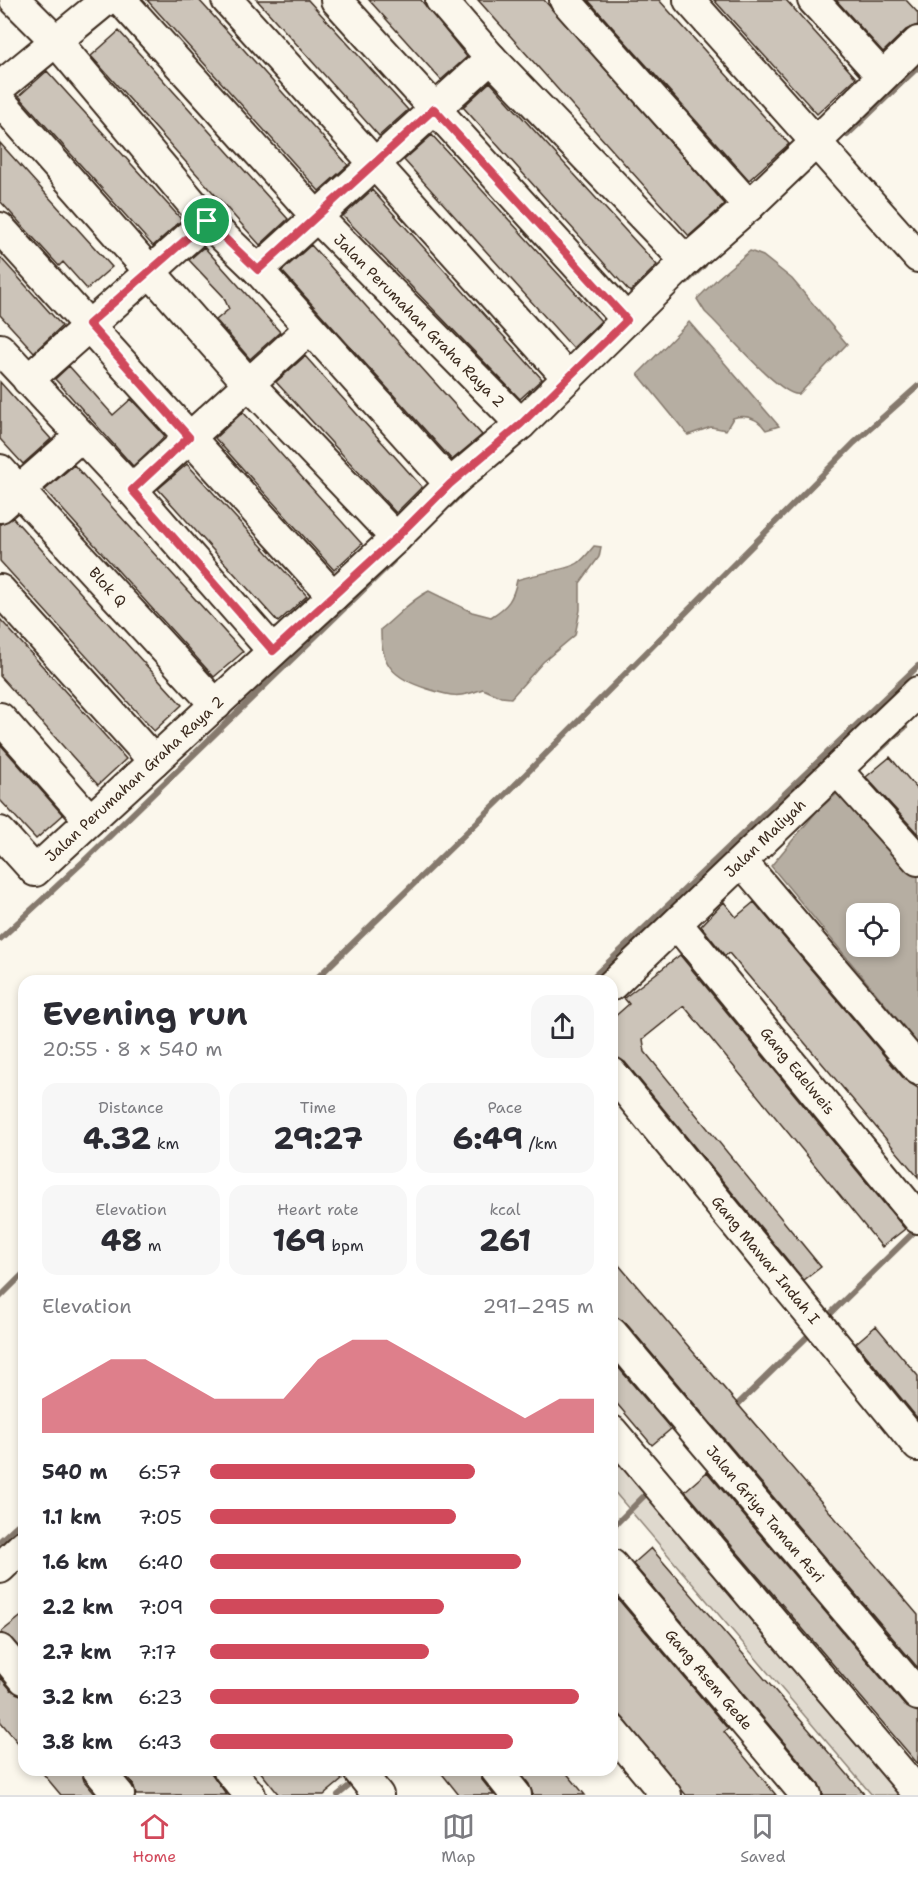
<!DOCTYPE html>
<meta charset="utf-8">
<style>
:root{--surface:#fff;--page:#f7f7f7;--text:#2b2b33;--muted:#7c7c81;--line:#e1e1e2;--accent:#d1495b}
body{margin:0;font-family:"Shantell Sans",sans-serif;background:var(--page);color:var(--text);height:100vh;display:flex;flex-direction:column;font-size:22px;white-space:nowrap}
*{box-sizing:border-box;margin:0}
p{font-size:20px;color:var(--muted)}
.icon{flex:none;width:33px;height:33px;fill:none;stroke:currentColor;stroke-width:2;stroke-linecap:round;stroke-linejoin:round}
.map{position:relative;flex:1;overflow:hidden}
.details{position:absolute;left:18px;top:975px;width:600px;height:801px;display:flex;flex-direction:column;background:var(--surface);border-radius:18px;box-shadow:0 3px 9px #0003}
.details>*{flex:none}
.buttons{position:absolute;left:846px;top:903px;display:grid;gap:12px}
.buttons a{display:grid;place-items:center;width:54px;height:54px;border-radius:12px;background:var(--surface);box-shadow:0 3px 9px #0003;font-size:30px}
.pin{position:absolute;display:grid;place-items:center;width:51px;height:51px;color:#fff;margin:-26px;border:3px solid #fff;border-radius:50%;box-shadow:0 2px 6px #0007}
.round{display:grid;place-items:center;flex:none;width:63px;height:63px;border-radius:18px;background:var(--page)}
.headline{display:flex;align-items:center;justify-content:space-between;height:102px;padding:0 24px}
h1{font-size:33px;font-weight:700;line-height:45px}
.metrics{display:grid;grid-template-columns:repeat(3,1fr);gap:9px;height:102px;padding:6px 24px}
.metrics div{display:grid;align-content:center;border-radius:15px;background:var(--page);text-align:center}
.metrics b{font-size:30px;font-weight:700}
.metrics small{font-size:16px;font-weight:400}
.metrics p{font-size:16px}
.chart{height:168px;padding:12px 24px}
.chart p{display:flex;justify-content:space-between}
.chart svg{width:100%;height:108px;margin-top:6px;fill:var(--accent);opacity:.7}
ul{padding:0 24px;list-style:none;font-size:20px}
li{display:grid;grid-template-columns:96px 72px 1fr;align-items:center;height:45px}
li i{height:15px;border-radius:8px;background:var(--accent)}
.tab-bar{display:flex;justify-content:space-around;align-items:center;height:84px;border-top:2px solid var(--line);background:var(--surface);font-size:16px;color:var(--muted)}
.tab-bar a{display:grid;justify-items:center;gap:3px}
.tab-bar .current{color:var(--accent)}
.map>svg:first-child{display:block}
</style>
<div class="map">
<svg width="918" height="1795" viewBox="0 0 918 1795">
<rect width="100%" height="100%" fill="#fbf7ec"/>
<filter id="ink" filterUnits="userSpaceOnUse"><feTurbulence type="fractalNoise" baseFrequency=".0167" numOctaves="2"/><feDisplacementMap in="SourceGraphic" scale="12" xChannelSelector="R" yChannelSelector="G"/><feConvolveMatrix kernelMatrix="1 2 1 2 8 2 1 2 1" color-interpolation-filters="sRGB"/></filter>
<g filter="url(#ink)">
<path fill="#dfd9ce" stroke="#8d8276" stroke-width="1.5" d="M612,1443L912,1795H872L612,1489Z"/>
<path fill="#b6aea2" stroke="#85796d" stroke-width="1.5" fill-rule="evenodd" d="M750,251L763,256L792,279L847,344L799,394C782,399 721,326 705,312L697,299L718,278Z
M689,322L779,426L766,430C758,419 747,414 733,418L726,430L711,427L688,435L638,374Z
M594,546L601,547L599,557L580,583V610L575,635L543,662L511,698L501,697L483,689C459,698 453,697 428,689C395,679 380,666 381,629C398,616 410,600 429,591L472,612L491,617C508,606 513,600 517,580C533,574 568,570 578,563C584,559 589,552 594,546Z
M839,792L918,876V1044L771,866L817,811ZM856,914H890V946H856Z"/>
<g fill="none" stroke-linecap="round" stroke-linejoin="round">
<path stroke="#85796d" stroke-width="6" d="M847,135L918,67
M687,281L704,265
M450,505L466,489
M875,754L905,727
M0,939L84,861L393,561
M314,981L505,795L854,443L918,386
M589,981L918,666
M0,1297L24,1273
M824,1320L918,1228
M734,1408L812,1332
M612,1528L649,1491
M0,1541L24,1519
M338,1795L349,1786"/>
</g>
<path fill="#ccc4b9" stroke="#3b2a1e" stroke-width="1.5" d="M147,0H199L348,165L319,191Z
M257,0H308L408,110L379,136Z
M369,0H421L467,57L441,80Z
M478,0H544L725,204L689,236Z
M588,0H659L789,144L749,180Z
M714,0H786L856,78L817,114Z
M836,0H906L918,13V25L906,30L883,52Z
M119,31L288,219L260,245L91,56Z
M47,71L182,220L153,246L19,96Z
M490,82L657,265L630,292L463,107Z
M432,135L601,321L573,348L404,160Z
M0,143L112,267L87,289L63,262L59,266L0,201Z
M372,190L542,379L520,399L343,216Z
M311,245L482,435L452,460L282,271Z
M204,247L280,332L250,359L216,320L229,309L223,296L189,260Z
M0,257L62,326L34,352L0,315Z
M305,356L422,487L396,513L276,382Z
M69,366L113,415L131,399L165,436L133,466L55,379Z
M0,382L51,439L23,464L0,439Z
M243,412L362,544L334,570L215,438Z
M187,464L307,596L278,622L158,489Z
M74,465L243,652L214,677L45,490Z
M13,518L182,705L154,731L0,561V524Z
M0,619L126,759L98,785L0,676Z
M0,744L63,815L36,839L0,800Z
M890,757L918,790V834L866,777Z
M724,902L736,917L754,902L905,1080L918,1088V1177L729,953L725,956L701,926Z
M680,955L905,1229L882,1247L684,1006L643,1039L645,1052L821,1267L804,1280L625,1062L612,1056V1019L629,1004L624,998Z
M612,1257L918,1615V1668L625,1322L612,1316Z
M876,1326L918,1376V1419L856,1343Z
M612,1360L671,1429L652,1445L612,1398Z
M707,1472L905,1706L918,1712V1764L685,1491Z
M651,1548L837,1762L865,1795H823L819,1784L633,1564Z
M618,1599L728,1729L724,1732L776,1795H686L612,1705V1604Z
M24,1614V1652L13,1639L0,1633Z
M0,1677L11,1690L24,1696V1750L0,1721Z
M40,1770H81L84,1781L96,1795H61Z
M121,1770H209L227,1795H136L133,1784Z
M259,1770H334L342,1780L324,1795H279Z
M439,1770H479L482,1780L494,1795H459Z
M518,1770H564L585,1795H533L529,1784Z"/>
<g fill="none" stroke-linecap="round" stroke-linejoin="round">
<defs>
<g id="minor">
<path d="M15,0L56,41L207,221L258,270L450,484"/>
<path id="s1" d="M121,0L317,217L521,424"/>
<path d="M227,0L568,378"/>
<path d="M336,0L627,320"/>
<path d="M441,0L491,58L686,261"/>
<path d="M565,0L749,206"/>
<path d="M813,0L882,76"/>
<path d="M918,42L816,142L918,257"/>
<path d="M0,87L106,0"/>
<path d="M0,101L249,384L396,538"/>
<path d="M0,228L333,596"/>
<path d="M258,270L491,58"/>
<path d="M0,349L132,490L273,651"/>
<path d="M28,380L207,221"/>
<path id="s2" d="M0,470L216,705"/>
<path d="M132,490L309,329"/>
<path d="M0,507L81,436"/>
<path d="M0,590L154,761"/>
<path d="M0,718L90,820"/>
<path d="M837,770L918,860"/>
<path id="s3" d="M0,832L35,871L396,538L450,484L521,424L686,261L749,206L816,142L689,0"/>
<path d="M742,862L918,1069"/>
<path id="s4" d="M677,924L918,1218"/>
<path id="s5" d="M612,985L918,692"/>
<path id="s6" d="M612,1073L918,1446"/>
<path id="s7" d="M612,1333L918,1695"/>
<path d="M612,1431L918,1793"/>
<path id="s8" d="M612,1565L806,1795"/>
<path d="M0,1568L24,1545"/>
<path d="M0,1650L24,1679"/>
<path d="M612,1730L666,1795"/>
<path d="M98,1770L119,1795"/>
<path d="M229,1770L250,1795"/>
<path d="M358,1770L378,1795"/>
<path d="M496,1770L516,1795"/>
</g>
</defs>
<use href="#minor" stroke="#3b2a1e" stroke-width="34"/>
<use href="#minor" stroke="#fbf7ec" stroke-width="30"/>
</g>
</g>
<g fill="none" stroke-linecap="round" stroke-linejoin="round" filter="url(#ink)">
<defs>
<path id="route" d="M434,109L627,320L521,424L450,484L396,538L273,651L132,490L189,437L89,324L207,221L258,270Z"/>
</defs>
<use href="#route" stroke="#fff" stroke-width="12"/>
<use href="#route" stroke="#d1495b" stroke-width="8"/>
</g>
<g text-anchor="middle" stroke-width="6" stroke-linejoin="round" paint-order="stroke">
<g font-size="15" fill="#3b2a1e" stroke="#fbf7ec">
<text dy="5" stroke="none"><textPath href="#s1" startOffset="438">Jalan Perumahan Graha Raya 2</textPath></text>
<text dy="5" stroke="none"><textPath href="#s2" startOffset="159">Blok Q</textPath></text>
<text dy="5" stroke="none"><textPath href="#s3" startOffset="188">Jalan Perumahan Graha Raya 2</textPath></text>
<text dy="5" stroke="none"><textPath href="#s5" startOffset="212">Jalan Maliyah</textPath></text>
<text dy="5" stroke="none"><textPath href="#s4" startOffset="190">Gang Edelweis</textPath></text>
<text dy="5" stroke="none"><textPath href="#s6" startOffset="242">Gang Mawar Indah I</textPath></text>
<text dy="5" stroke="none"><textPath href="#s7" startOffset="237">Jalan Griya Taman Asri</textPath></text>
<text dy="5" stroke="none"><textPath href="#s8" startOffset="150">Gang Asem Gede</textPath></text>
</g>
</g>
</svg>
<div class="buttons">
<a><svg class="icon" aria-label="locate" viewBox="0 0 24 24"><circle cx="12" cy="12" r="6"/><path d="M12 2v4M12 18v4M2 12h4M18 12h4"/></svg></a>
</div>
<div class="pin" style="left:207px;top:221px;background:#1e9e55"><svg class="icon" aria-label="arrive" viewBox="0 0 24 24"><path d="M6 21V4h12l-3 4 3 4H6"/></svg></div>
<section class="details">
<div class="headline"><div><h1>Evening run</h1><p>20:55 · 8 × 540 m</p></div><a class="round"><svg class="icon" aria-label="share" viewBox="0 0 24 24"><path d="M12 15V3M7 8l5-5 5 5M5 13v7h14v-7"/></svg></a></div>
<div class="metrics">
<div><p>Distance</p><b>4.32<small> km</small></b></div>
<div><p>Time</p><b>29:27</b></div>
<div><p>Pace</p><b>6:49<small> /km</small></b></div>
</div>
<div class="metrics">
<div><p>Elevation</p><b>48<small> m</small></b></div>
<div><p>Heart rate</p><b>169<small> bpm</small></b></div>
<div><p>kcal</p><b>261</b></div>
</div>
<div class="chart"><p><span>Elevation</span>291–295 m</p>
<svg viewBox="0 0 160 44" preserveAspectRatio="none"><path d="M0 44V30L10 22L20 14L30 14L40 22L50 30L60 30L70 30L80 14L90 6L100 6L110 14L120 22L130 30L140 38L150 30L160 30V44z"/></svg>
</div>
<ul>
<li><b>540 m</b>6:57<i style="width:69%"></i></li>
<li><b>1.1 km</b>7:05<i style="width:64%"></i></li>
<li><b>1.6 km</b>6:40<i style="width:81%"></i></li>
<li><b>2.2 km</b>7:09<i style="width:61%"></i></li>
<li><b>2.7 km</b>7:17<i style="width:57%"></i></li>
<li><b>3.2 km</b>6:23<i style="width:96%"></i></li>
<li><b>3.8 km</b>6:43<i style="width:79%"></i></li>
</ul>
</section>
</div>
<nav class="tab-bar">
<a class="current"><svg class="icon" aria-label="home" viewBox="0 0 24 24"><path d="M3 11l9-7 9 7M6 9v11h12V9"/></svg>Home</a>
<a><svg class="icon" aria-label="map" viewBox="0 0 24 24"><path d="M3 6l6-2 6 2 6-2v14l-6 2-6-2-6 2zM9 4v14M15 6v14"/></svg>Map</a>
<a><svg class="icon" aria-label="saved" viewBox="0 0 24 24"><path d="M7 4h10v16l-5-4-5 4z"/></svg>Saved</a>
</nav>
